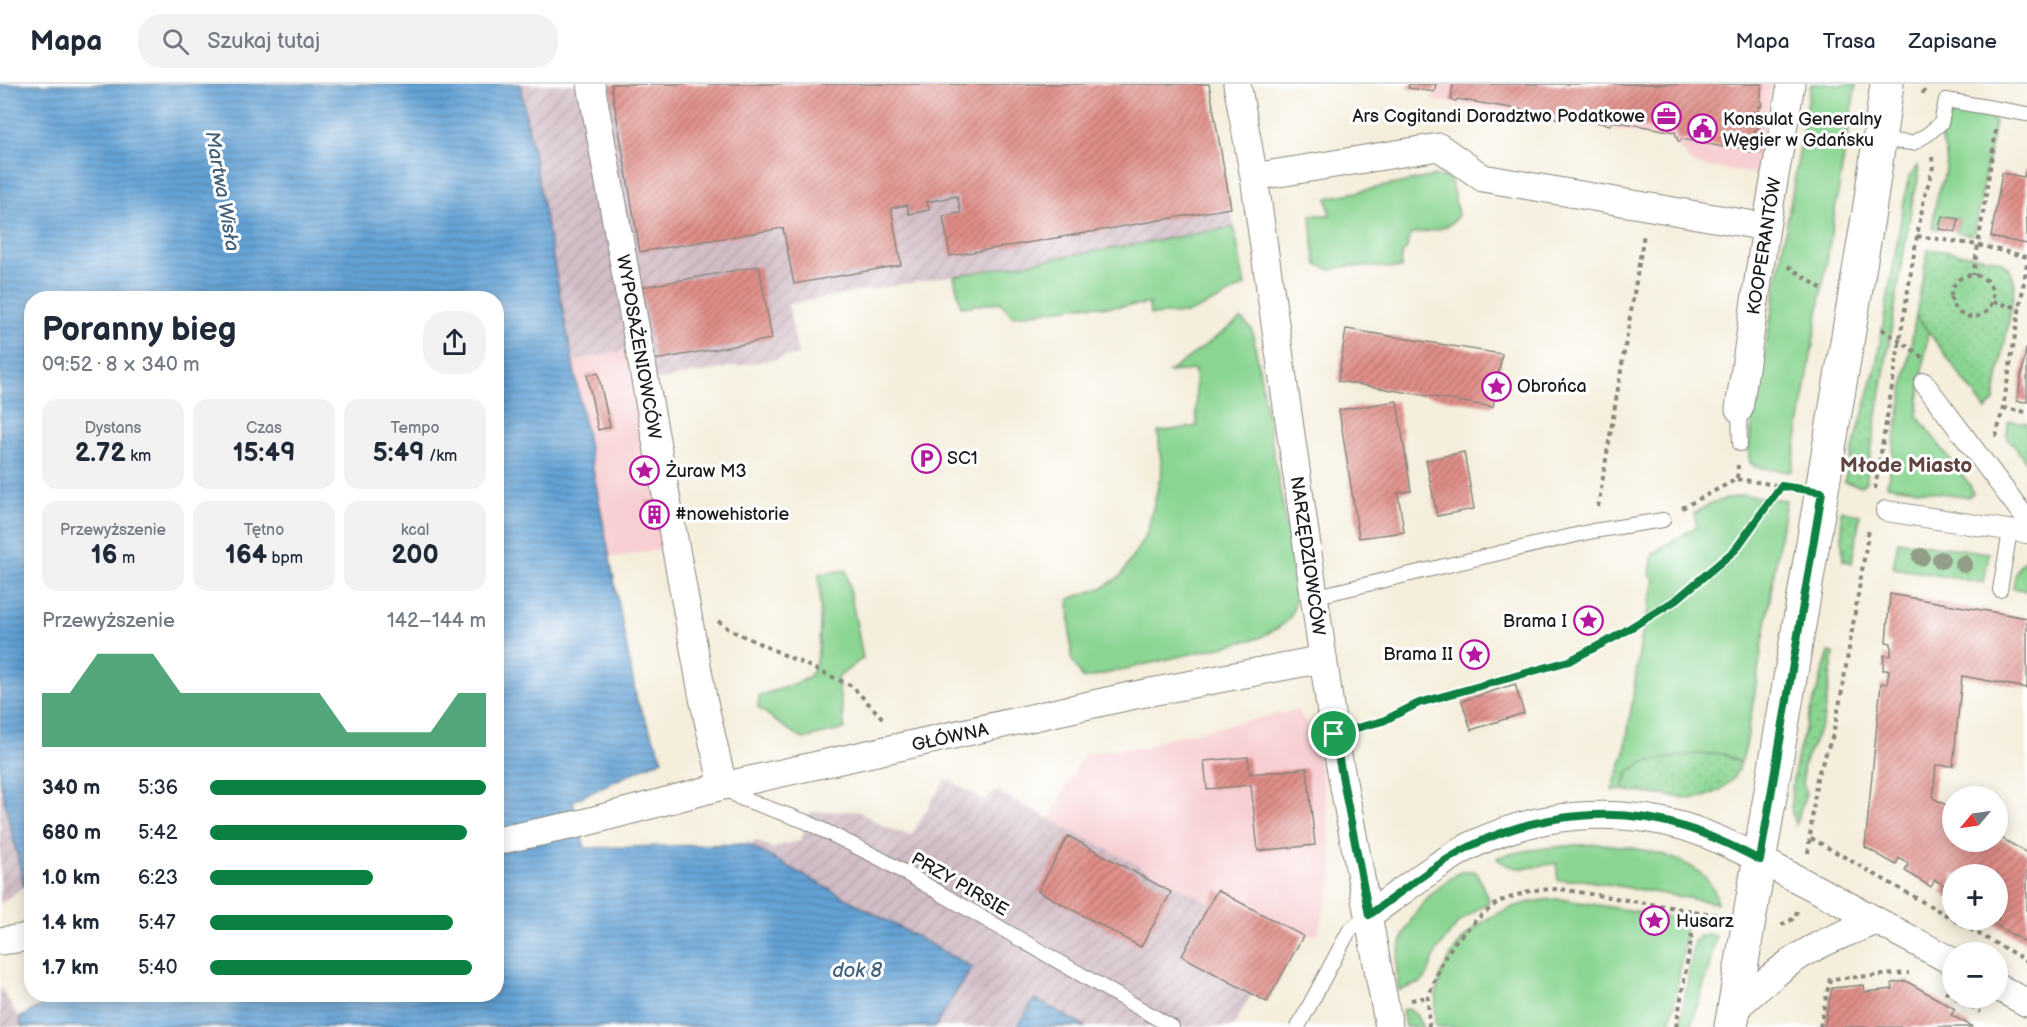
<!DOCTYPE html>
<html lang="pl">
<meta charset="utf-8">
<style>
:root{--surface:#fff;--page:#f2f2f3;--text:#1f2937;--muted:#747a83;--line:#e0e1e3;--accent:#0b8043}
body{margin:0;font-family:"Balsamiq Sans",sans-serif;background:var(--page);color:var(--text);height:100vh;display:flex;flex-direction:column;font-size:22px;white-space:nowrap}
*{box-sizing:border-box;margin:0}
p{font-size:20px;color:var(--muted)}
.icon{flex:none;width:33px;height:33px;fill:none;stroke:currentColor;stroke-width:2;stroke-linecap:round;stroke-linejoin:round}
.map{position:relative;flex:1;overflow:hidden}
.details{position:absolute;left:24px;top:207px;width:480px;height:711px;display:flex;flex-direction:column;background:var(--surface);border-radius:24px;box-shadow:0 3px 15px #0003}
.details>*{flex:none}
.needle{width:39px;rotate:241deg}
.controls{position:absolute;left:1942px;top:702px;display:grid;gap:12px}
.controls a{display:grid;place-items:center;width:66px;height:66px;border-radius:50%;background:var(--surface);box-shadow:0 3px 15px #0003;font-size:30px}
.pin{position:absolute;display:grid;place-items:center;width:51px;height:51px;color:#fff;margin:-26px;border:3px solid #fff;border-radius:50%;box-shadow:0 2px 6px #0007}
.round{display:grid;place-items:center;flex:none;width:63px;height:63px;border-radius:24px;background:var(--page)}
.overview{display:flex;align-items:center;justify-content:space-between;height:102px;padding:0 18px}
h1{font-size:33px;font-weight:700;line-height:45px}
.metrics{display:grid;grid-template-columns:repeat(3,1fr);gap:9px;height:102px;padding:6px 18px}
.metrics div{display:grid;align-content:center;border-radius:15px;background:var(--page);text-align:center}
.metrics b{font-size:26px;font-weight:700}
.metrics small{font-size:16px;font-weight:400}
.metrics p{font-size:16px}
.chart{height:168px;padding:12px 18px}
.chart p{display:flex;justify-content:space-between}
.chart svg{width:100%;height:108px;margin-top:6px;fill:var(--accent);opacity:.7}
ul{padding:0 18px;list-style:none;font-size:20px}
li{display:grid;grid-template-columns:96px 72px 1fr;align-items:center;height:45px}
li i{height:15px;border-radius:8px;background:var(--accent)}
header{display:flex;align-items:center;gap:36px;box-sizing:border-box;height:84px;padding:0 30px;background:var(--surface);border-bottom:2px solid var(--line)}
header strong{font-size:28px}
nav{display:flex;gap:33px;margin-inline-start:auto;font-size:21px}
.search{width:420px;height:54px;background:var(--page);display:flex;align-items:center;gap:15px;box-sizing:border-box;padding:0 21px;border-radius:24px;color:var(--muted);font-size:22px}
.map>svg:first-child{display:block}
</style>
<header>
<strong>Mapa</strong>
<div class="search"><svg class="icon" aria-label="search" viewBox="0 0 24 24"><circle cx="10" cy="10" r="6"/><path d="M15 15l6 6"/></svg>Szukaj tutaj</div>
<nav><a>Mapa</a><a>Trasa</a><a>Zapisane</a></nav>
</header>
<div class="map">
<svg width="2027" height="943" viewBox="0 0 2027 943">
<defs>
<pattern id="industrial-furrows" width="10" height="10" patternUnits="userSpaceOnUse" patternTransform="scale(1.5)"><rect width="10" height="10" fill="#d2bdc6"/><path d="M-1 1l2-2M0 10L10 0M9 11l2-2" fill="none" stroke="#b4a2aa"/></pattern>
<pattern id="garden-dots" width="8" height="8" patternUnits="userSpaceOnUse" patternTransform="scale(1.5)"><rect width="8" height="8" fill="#8ad592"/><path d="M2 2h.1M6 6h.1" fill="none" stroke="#76b67d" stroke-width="1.8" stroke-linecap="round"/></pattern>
<pattern id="water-rules" width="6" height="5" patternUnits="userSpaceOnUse" patternTransform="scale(1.5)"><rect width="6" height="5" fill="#63a2d5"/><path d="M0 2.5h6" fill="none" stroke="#5183ac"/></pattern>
<pattern id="building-hatch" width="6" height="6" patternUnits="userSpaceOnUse" patternTransform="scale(1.5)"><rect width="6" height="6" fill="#e08e88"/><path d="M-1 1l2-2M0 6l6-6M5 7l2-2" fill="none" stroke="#b5736e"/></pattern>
</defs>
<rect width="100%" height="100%" fill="#fff"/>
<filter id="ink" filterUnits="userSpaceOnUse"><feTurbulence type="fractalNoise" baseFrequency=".0167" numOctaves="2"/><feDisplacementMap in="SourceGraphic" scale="12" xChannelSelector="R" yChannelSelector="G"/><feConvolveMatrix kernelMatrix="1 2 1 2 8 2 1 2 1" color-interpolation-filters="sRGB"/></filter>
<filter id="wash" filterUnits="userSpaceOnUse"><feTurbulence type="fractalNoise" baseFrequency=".008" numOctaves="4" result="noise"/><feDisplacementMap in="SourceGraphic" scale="24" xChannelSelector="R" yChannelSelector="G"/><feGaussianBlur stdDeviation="1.35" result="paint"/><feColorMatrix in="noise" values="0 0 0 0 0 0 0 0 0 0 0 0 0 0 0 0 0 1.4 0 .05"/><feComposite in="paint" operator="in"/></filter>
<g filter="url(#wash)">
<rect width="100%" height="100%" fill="#f4eedb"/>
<path fill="#f7cfd2" d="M1436,0H1771L1758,90L1693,80L1670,54L1433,16Z
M635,264L673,463L610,474L572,278Z
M1296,626L1313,645L1326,719L1333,794L1318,850L1303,852L1218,806L1210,820L1049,735L1084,669L1122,664H1148L1158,656Z"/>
<path fill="url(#industrial-furrows)" d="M520,0H1209L1234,143L788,220L798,271L643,299L635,264L572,278Z
M946,694L984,716L996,707L1210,819L1217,806L1303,852L1267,918L1252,909L1233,943H1086L1035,916L1017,943H935L972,883L747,760L757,757L773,764L801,756L810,728L858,727L885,743L911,752Z
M0,697L24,802L0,820Z
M0,903L19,934L22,943H0Z"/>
<path fill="#8ad592" stroke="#537857" stroke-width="1.5" d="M1811,0H1856L1792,386L1790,388L1756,383L1750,379L1748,365Z
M1955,25L1988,29L1995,38L1975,147L1971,151L1956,148L1959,135L1942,132L1939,145L1932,144C1934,133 1935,121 1938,110C1946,85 1951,81 1941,54Z
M1435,92L1444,93L1451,98L1458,131C1448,148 1430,146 1411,150L1406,166L1402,169L1401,184L1347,182L1332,186L1317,181L1314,168L1311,131H1330L1327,114Z
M1234,143L1245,201L1220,215L1189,229L1150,231L1149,220L1106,223L1087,221L1013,232L1000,218L961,223L954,192Z
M1916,231L1928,247L1917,332L1970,401L1973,409L1968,413L1887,401Z
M1241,235L1252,245L1297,503C1292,539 1291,537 1259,554L1083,595L1071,574L1069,515L1104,503L1121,492L1147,449L1162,387L1158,348L1197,342L1195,286L1169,288Z
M2011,337L2027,339V379L2007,352L2008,338Z
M1743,411L1786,416L1746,662L1741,679L1724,670L1644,678L1629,687L1622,706H1612L1625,668L1641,556L1655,497L1650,490L1653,469L1697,442L1694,430L1711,419Z
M1898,457L1989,469L1984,499L1893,484Z
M2027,475V507L2013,504C2015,493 2016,481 2027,475Z
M846,486L863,574L837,594L845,645L803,655L778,639L758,623L759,612C774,606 794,602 807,594C825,582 820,510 819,490Z
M1601,760C1637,764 1713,772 1717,819L1583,796H1558L1556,779C1534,783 1516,790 1497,775L1498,773C1532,764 1565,761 1601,760Z
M1462,787H1473L1477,789L1489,818L1459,838L1437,867L1426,894L1420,899L1399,906C1388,857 1421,810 1462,787Z
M1560,815L1665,832C1678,836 1683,839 1686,852L1670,943H1435C1435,926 1435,908 1441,892C1461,841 1507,816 1560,815Z
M1707,850L1716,852L1709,883L1691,943H1680L1694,857L1698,853Z
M1409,925L1416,931L1423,943H1405L1402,926Z"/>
<path fill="url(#garden-dots)" stroke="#537857" stroke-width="1.5" d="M1918,82L1919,93L1913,114L1866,398L1861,402L1844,398L1876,282L1906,106L1909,93Z
M1928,165L1996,175C2009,181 2013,189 2015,203L1994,317L1986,326L1916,231Z
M1841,426L1860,431L1852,479L1843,476Z
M1829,568L1834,569L1823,638L1803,682V699L1806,709L1796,741C1777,711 1819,604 1829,568Z
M1696,670H1724L1741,679L1733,695L1720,706L1707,712L1693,715L1622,706L1629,687L1644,678Z"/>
<path fill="url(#water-rules)" stroke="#405f78" stroke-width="1.5" d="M0,0H520L637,617L663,675L573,717L585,764L747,760L972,883L935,943H22L19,934L59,911L496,910V214H32L31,803L24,802L0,697Z
M1035,915L1086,943H1017Z"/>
<g id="blocks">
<path fill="url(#building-hatch)" d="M611,0H1209L1231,124L950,172L943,132L961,129L957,112L927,118L929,126L909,130L907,121L891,124L901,181L794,200L783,144L640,168Z
M1409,0H1436L1434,8L1408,4Z
M1453,0H1762L1760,17L1762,18L1761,23L1759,22L1756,41L1758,42V45H1755L1752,64L1755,65V69L1750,68V66L1729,62V64L1682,55L1681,57H1678L1675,48L1613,37L1611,41L1585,36L1583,39H1579L1577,35L1561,32L1559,35L1555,34L1554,31L1537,29L1535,30L1529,27L1457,15L1456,17L1451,16Z
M2026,84L2027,160L1991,153L2002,89L2024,93Z
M1942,132L1959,135L1956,148L1939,145Z
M759,182L772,255L655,276L642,203Z
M1346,245L1502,270L1493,323L1338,297Z
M2026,265H2027V318L2017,317Z
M598,289L610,343L598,346L587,291Z
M1397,317L1411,407L1398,409L1404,448L1359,454L1339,326Z
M1464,368L1474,425L1437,432L1426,376Z
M657,416L662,442L651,444L646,418Z
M1890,510L2027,534V604L1962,592L1953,682L1936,681L1933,714L1953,725V758H1998V752L2027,769V859L1987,836H1998V790H1953V815L1941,808L1944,801L1935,796L1931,803L1905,787L1908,780L1899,774L1896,781L1865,763L1881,599L1887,600L1889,586H1883L1884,571L1891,572V559L1886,558Z
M1515,600L1524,629L1471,646L1462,617Z
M1248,673L1250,690L1307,684L1315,761L1258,767L1251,701L1207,705L1204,677Z
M1068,752L1171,808L1141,863L1038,807Z
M1217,806L1303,852L1267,918L1182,872Z
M1906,897L1955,925L1951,931L1973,943H1824L1832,904L1864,901L1865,908L1893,905L1892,899Z"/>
</g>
</g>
<g filter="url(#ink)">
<use href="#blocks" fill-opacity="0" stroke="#88857c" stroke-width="1.5"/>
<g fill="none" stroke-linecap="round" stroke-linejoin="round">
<defs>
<path id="service" d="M1880,56L1913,59L1928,50L1941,39L1946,16L2027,30
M1739,325L1740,360
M2000,506L2010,447
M1313,513L1593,447L1663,436
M723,702L740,714L807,738L881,775L1172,943
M1298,943L1349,847L1369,831"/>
<path id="pedestrian" d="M1924,299L2027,436
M1886,427L2027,449"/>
<path id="minor" d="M591,0L703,614L723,702
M1237,0L1254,93L1334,650L1389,943
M1254,93L1439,63L1483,94L1766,143
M1739,325L1766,143L1791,0
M496,757L579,740L723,702L1130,612L1323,575
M1369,831C1403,807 1437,779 1474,760C1537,729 1614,723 1682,742C1722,754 1760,776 1797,795C1850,822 1901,850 1953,878
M0,857L32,853
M1998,903L2027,919
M1734,925C1753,909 1772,891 1792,877C1818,859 1848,848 1877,837"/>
<path id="tertiary" d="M1731,943L1869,128L1887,0"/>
</defs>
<use href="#service" stroke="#88857c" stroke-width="16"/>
<use href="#pedestrian" stroke="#88857c" stroke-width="22"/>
<use href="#minor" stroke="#88857c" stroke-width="29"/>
<use href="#tertiary" stroke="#88857c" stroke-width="35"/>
<path stroke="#88857c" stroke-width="4" stroke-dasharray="4.5 4.5" stroke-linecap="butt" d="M1923,10L1925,0
M1996,46L1978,161L2027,173
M1917,152L1978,161L1973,191
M1788,182L1822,205
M1951 212a21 21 0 1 1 42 0a21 21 0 1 1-42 0Z
M1993,218L2020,224
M1882,245L1920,271L1923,275
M2003,324L2027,328
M1996,353L2003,324L2027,180
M1737,395L1790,403
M1875,405L1917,152L1924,115L1933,83L1932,73
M1598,423L1644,150
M1682,424L1737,395L1738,381
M718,537L730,546L852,602L884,636
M1362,643L1383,637L1419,619L1569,577L1617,552L1676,516L1735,466L1781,402
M1811,754L1953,835
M1808,769L1817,693L1833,651L1841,612L1869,445
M1954,836L2027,877
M1781,840C1789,839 1795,835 1797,827
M1945,907L1953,912
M1955,914L1980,928
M1411,916L1428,913
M1429,943L1428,913L1442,878L1454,859L1476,836L1498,818L1532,806L1560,805L1718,831
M1676,943L1696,827
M1820,943L1830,895L1909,889"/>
<use href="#service" stroke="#fff" stroke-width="14"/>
<use href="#pedestrian" stroke="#fff" stroke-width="20"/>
<use href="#minor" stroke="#fff" stroke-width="27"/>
<use href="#tertiary" stroke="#fff" stroke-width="33"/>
</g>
<g fill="#929e88">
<circle cx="1921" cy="473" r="9"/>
<circle cx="1941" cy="476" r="9"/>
<circle cx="1964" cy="480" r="9"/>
</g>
</g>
<g fill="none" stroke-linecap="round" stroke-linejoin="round" filter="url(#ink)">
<defs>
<path id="route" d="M1781,402L1822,408L1760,776C1735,763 1711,751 1684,743C1618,721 1538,730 1475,760C1437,778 1403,807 1369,831L1334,650L1383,637L1419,619L1569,577L1617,552L1676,516L1735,466Z"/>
</defs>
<use href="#route" stroke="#fff" stroke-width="12"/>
<use href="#route" stroke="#0b8043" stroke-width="8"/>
</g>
<defs>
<symbol id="office-ring" viewBox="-11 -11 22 22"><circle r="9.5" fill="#fff" stroke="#b5179e" stroke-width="1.5"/><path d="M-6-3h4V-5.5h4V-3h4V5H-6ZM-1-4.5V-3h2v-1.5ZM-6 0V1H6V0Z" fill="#b5179e"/></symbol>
<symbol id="civic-ring" viewBox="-11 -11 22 22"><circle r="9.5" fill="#fff" stroke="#b5179e" stroke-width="1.5"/><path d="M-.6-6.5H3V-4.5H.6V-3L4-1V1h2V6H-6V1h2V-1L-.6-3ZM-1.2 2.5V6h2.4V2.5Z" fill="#b5179e"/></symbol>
<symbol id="sight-ring" viewBox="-11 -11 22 22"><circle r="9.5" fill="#fff" stroke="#b5179e" stroke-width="1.5"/><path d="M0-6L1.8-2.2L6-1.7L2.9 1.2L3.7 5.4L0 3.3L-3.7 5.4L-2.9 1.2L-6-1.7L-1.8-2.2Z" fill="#b5179e"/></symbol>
<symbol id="parking-ring" viewBox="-11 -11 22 22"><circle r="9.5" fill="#fff" stroke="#b5179e" stroke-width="1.5"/><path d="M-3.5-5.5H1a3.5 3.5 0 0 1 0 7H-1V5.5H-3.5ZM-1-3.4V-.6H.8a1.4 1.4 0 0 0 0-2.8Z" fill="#b5179e"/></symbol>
<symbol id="building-ring" viewBox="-11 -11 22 22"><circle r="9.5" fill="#fff" stroke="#b5179e" stroke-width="1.5"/><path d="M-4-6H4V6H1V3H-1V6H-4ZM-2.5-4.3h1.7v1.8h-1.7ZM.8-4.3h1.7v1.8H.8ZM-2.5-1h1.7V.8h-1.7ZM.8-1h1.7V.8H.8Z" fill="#b5179e"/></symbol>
</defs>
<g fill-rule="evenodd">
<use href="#office-ring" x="1650" y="16" width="33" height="33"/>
<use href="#civic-ring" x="1686" y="28" width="33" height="33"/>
<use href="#sight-ring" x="1480" y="286" width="33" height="33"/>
<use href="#parking-ring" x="910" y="358" width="33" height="33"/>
<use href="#sight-ring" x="628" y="370" width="33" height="33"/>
<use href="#building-ring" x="638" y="414" width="33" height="33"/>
<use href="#sight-ring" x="1572" y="520" width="33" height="33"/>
<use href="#sight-ring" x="1458" y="554" width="33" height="33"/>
<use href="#sight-ring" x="1638" y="820" width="33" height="33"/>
</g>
<g text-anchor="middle" stroke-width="6" stroke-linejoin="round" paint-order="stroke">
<g font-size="18" fill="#1c1c1c" stroke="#fff" text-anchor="start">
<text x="1645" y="38" text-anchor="end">Ars Cogitandi Doradztwo Podatkowe</text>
<text x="1723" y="41">Konsulat Generalny<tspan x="1723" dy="21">Węgier w Gdańsku</tspan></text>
<text x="1517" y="308">Obrońca</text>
<text x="947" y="380">SC1</text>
<text x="666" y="393">Żuraw M3</text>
<text x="675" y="436">#nowehistorie</text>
<text x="1567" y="543" text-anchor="end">Brama I</text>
<text x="1453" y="576" text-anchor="end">Brama II</text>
<text x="1676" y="843">Husarz</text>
</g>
<g font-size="18" fill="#1c1c1c" stroke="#fff">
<text transform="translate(1764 162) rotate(-81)" y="6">KOOPERANTÓW</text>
<text transform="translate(639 263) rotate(80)" y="6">WYPOSAŻENIOWCÓW</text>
<text transform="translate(1308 472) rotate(82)" y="6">NARZĘDZIOWCÓW</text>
<text transform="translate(950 653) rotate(-12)" y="6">GŁÓWNA</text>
<text transform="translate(960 800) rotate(30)" y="6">PRZY PIRSIE</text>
</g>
<g font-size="20" font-style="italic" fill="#405f78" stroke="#fff">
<text transform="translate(223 107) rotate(80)" y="7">Martwa Wisła</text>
<text x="857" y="893">dok 8</text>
</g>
<g font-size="21" font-weight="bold" fill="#614442" stroke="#fff">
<text x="1906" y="388">Młode Miasto</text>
</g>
</g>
</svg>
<div class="controls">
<a><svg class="needle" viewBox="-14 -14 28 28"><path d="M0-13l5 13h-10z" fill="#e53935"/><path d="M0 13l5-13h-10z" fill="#747a83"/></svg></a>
<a>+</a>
<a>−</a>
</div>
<div class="pin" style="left:1334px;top:650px;background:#1e9e55"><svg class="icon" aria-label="arrive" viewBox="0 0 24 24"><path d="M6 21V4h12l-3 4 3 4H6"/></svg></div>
<section class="details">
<div class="overview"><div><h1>Poranny bieg</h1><p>09:52 · 8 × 340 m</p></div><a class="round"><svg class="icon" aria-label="share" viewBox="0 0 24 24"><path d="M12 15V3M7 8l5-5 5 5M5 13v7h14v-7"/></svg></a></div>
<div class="metrics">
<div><p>Dystans</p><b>2.72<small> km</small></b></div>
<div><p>Czas</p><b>15:49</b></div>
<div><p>Tempo</p><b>5:49<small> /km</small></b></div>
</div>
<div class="metrics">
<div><p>Przewyższenie</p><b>16<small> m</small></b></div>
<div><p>Tętno</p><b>164<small> bpm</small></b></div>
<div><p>kcal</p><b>200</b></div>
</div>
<div class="chart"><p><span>Przewyższenie</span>142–144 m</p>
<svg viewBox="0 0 160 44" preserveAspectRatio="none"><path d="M0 44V22L10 22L20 6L30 6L40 6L50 22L60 22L70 22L80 22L90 22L100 22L110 38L120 38L130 38L140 38L150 22L160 22V44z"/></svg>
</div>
<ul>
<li><b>340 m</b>5:36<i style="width:100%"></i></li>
<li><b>680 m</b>5:42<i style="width:93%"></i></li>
<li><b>1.0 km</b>6:23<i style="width:59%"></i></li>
<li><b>1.4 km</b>5:47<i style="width:88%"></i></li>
<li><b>1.7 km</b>5:40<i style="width:95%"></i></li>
</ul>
</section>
</div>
